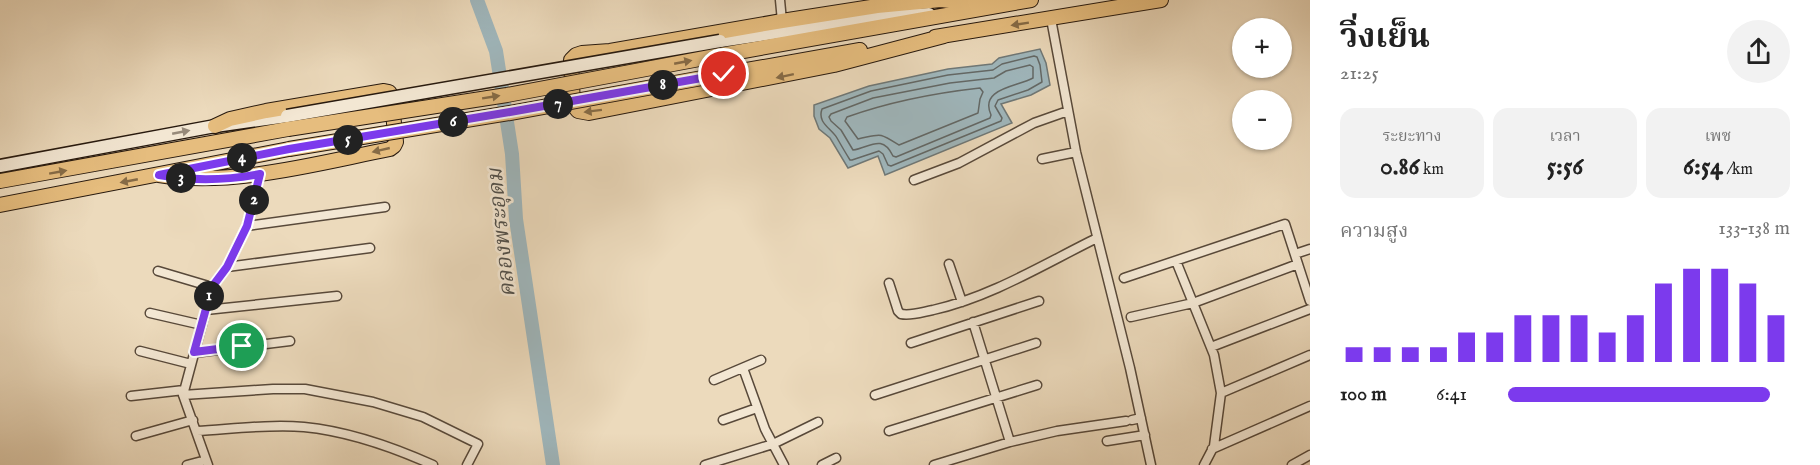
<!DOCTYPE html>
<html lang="th">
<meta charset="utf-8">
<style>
:root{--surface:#fff;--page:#f2f2f2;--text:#222;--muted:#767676;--accent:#7c3aed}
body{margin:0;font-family:"IM FELL English","Noto Serif Thai",serif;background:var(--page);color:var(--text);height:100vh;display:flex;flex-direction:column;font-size:22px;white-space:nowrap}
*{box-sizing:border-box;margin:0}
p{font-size:20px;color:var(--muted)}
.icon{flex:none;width:33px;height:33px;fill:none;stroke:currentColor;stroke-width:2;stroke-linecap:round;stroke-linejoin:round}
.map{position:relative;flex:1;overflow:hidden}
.sheet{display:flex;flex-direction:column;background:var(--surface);width:510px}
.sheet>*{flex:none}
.buttons{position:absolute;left:1232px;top:18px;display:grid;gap:12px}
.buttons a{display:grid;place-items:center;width:60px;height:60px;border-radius:50%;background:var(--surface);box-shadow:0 2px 4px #0004;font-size:30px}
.pin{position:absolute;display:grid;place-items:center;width:51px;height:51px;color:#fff;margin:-26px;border:3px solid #fff;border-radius:50%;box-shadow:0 2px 6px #0007}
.km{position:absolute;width:30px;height:30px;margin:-15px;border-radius:50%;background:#222;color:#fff;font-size:16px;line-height:30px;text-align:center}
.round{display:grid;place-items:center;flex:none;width:63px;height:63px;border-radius:32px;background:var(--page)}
.overview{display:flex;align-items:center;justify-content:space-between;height:102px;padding:0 30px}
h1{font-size:33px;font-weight:700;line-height:45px}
.stats{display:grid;grid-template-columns:repeat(3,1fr);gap:9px;height:102px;padding:6px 30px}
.stats div{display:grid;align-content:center;border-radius:15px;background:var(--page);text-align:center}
.stats b{font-size:26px;font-weight:700}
.stats small{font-size:16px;font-weight:400}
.stats p{font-size:16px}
.chart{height:168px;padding:12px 30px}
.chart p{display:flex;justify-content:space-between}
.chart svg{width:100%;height:108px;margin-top:6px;stroke:var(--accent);stroke-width:6}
ul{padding:0 30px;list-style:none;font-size:20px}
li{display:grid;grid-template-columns:96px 72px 1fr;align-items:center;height:45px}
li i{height:15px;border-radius:8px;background:var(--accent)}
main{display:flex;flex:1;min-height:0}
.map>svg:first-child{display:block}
</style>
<main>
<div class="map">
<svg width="1310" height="465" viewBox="0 0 1310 465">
<rect width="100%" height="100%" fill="#ecdabc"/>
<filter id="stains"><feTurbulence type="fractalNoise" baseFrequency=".00333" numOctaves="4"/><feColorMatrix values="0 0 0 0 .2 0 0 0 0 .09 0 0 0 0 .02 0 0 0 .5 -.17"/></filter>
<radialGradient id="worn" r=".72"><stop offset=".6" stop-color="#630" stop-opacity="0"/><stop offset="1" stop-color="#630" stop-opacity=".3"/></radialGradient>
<path fill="#9fb7bd" stroke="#6f7877" stroke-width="1.5" d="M1040,49L1046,63L1050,85L1031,95L1001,104L1012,123L885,175L878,156L848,168L830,138L819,129L814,116V105L869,86L948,69L992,64L999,58Z"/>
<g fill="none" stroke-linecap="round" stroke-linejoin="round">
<path stroke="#636866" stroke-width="1.5" d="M1034,56L1037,57L1040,65L1042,82L1028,90L998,100L995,106L1002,118L1001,121L891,166L888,165L883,154L879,151L852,160H850C845,152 841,145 837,138C831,128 817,123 822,109L871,91L948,75L993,70L1002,64Z
M1030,65L1033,67V78C1017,87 979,88 991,115L990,118L896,157L893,156C882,133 869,148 853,150L841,130L831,121L829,117L831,114L873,98L950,83L994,78L1006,71Z
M980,88L983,92L980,99L978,113L899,145C878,132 882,134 858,139L845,121L847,117C889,102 935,93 980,88Z"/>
<path stroke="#9fb7bd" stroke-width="14" d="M477,0L496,51L512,154L516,219L553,465"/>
<defs>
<path id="minor" d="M780,0L782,21
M1051,19L1076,152L1130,368L1151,465
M1042,159L1076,152
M914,180L959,163L1034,123L1068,111
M247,226L385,207
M1295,254L1310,249
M1176,261L1214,355L1221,393L1214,446L1204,465
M949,264L962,302
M227,267L370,248
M158,271L212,287
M1124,278L1285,224L1310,301
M889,283L898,311L901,314C912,316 922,312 933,310C991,297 1044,264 1097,238
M206,310L337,296
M150,313L202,325
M1131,317L1193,303L1298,264
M973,322L1010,442
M911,343L1039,301
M1211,347L1310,309
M140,351L191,364
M194,353L290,341
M743,368L765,429L784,465
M714,380L761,360
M1221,393L1310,355
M183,395L273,389H305L373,402L423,417L478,444L467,465
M875,395L1036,343
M131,396L184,390
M723,420L757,408
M1132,420L1141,418
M197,431C232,429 269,424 304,427C346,431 395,448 433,465
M889,431L1037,385
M136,436L193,420
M1107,441L1145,435
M1212,449L1310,406
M187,465L206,460
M208,465L183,395L212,287L227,267L247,226L260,174
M705,465L773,444L818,422
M822,465L836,458
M934,465L1010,442L1057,431L1126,421
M1292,465L1310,455"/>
<path id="secondary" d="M720,41L879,17L929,14
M0,166L215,126L287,116"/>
<path id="primary" d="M944,36L834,65L589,113L578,111L573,105L571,60L576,55L582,53L610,51L782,21L877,6L941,0L994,6
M935,37L1161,0
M721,55L1031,0
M724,74L860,50
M159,175C233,187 318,163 390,149L394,146L396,142L391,95L389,92L384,91L266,111L230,119L215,126
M0,181L288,129
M0,205L289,149"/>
</defs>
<use href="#minor" stroke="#58493a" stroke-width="11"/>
<use href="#secondary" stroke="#27190e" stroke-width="15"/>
<use href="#primary" stroke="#27190e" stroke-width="16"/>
<use href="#minor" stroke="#f3e7d3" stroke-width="8"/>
<use href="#secondary" stroke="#f3e7d3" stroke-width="12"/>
<use href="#primary" stroke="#e6bd7e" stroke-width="14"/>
<defs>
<path id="secondary-bridge" d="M287,116L720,41"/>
<path id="primary-bridge" d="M288,129L507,95L721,55
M289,149L510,113L724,74"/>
</defs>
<use href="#secondary-bridge" stroke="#27190e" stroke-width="15" stroke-linecap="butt"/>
<use href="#primary-bridge" stroke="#27190e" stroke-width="16" stroke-linecap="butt"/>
<use href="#secondary-bridge" stroke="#f3e7d3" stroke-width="12"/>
<use href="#primary-bridge" stroke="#e6bd7e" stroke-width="14"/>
</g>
<defs><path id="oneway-solid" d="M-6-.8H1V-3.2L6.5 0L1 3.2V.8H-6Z" transform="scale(1.5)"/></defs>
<g fill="#866b46">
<use href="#oneway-solid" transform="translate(1020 24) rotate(171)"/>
<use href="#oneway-solid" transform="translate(683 62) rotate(-11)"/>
<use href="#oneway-solid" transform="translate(785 76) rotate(168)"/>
<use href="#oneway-solid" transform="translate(491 97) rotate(-9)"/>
<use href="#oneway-solid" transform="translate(593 111) rotate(173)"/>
<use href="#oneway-solid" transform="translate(381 150) rotate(167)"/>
<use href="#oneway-solid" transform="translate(58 172) rotate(-10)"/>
<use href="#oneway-solid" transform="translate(129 181) rotate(169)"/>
</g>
<use fill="#978a7a" href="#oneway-solid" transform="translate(181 132) rotate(-11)"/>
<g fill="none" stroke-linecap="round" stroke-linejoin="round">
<defs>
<path id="route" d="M242,346L194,352L212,287L227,267L247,226L260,174C228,180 192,181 159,175L289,149L510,112L724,74"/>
</defs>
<use href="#route" stroke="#fff" stroke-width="12"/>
<use href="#route" stroke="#7c3aed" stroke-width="8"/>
</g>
<g text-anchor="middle" stroke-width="5" stroke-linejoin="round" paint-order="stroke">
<g font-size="22" font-style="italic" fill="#51504b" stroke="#f3e7d3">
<text transform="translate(500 233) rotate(-96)" y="8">คลองพระอุดม</text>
</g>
</g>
<rect width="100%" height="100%" filter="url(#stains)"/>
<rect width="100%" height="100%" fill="url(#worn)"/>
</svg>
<div class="buttons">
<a>+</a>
<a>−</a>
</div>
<div class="pin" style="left:242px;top:346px;background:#1e9e55"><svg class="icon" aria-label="arrive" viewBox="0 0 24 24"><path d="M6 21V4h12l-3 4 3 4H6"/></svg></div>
<div class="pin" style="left:724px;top:74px;background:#d93025"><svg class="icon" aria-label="check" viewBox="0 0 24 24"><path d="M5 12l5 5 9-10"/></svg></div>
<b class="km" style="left:209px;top:296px">1</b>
<b class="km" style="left:254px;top:200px">2</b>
<b class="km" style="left:181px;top:178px">3</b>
<b class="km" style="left:242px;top:158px">4</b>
<b class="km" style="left:348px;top:140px">5</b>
<b class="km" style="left:453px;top:122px">6</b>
<b class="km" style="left:558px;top:104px">7</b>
<b class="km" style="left:663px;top:85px">8</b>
</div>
<section class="sheet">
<div class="overview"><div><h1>วิ่งเย็น</h1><p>21:25</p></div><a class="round"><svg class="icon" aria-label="share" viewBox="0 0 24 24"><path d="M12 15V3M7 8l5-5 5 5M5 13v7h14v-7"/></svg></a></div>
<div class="stats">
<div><p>ระยะทาง</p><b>0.86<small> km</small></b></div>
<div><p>เวลา</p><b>5:56</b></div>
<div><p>เพซ</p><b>6:54<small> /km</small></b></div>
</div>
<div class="chart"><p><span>ความสูง</span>133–138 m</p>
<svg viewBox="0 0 160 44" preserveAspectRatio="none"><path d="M5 44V38M15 44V38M25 44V38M35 44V38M45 44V32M55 44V32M65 44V25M75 44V25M85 44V25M95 44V32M105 44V25M115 44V12M125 44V6M135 44V6M145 44V12M155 44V25"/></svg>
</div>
<ul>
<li><b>100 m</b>6:41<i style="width:93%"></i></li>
</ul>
</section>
</main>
